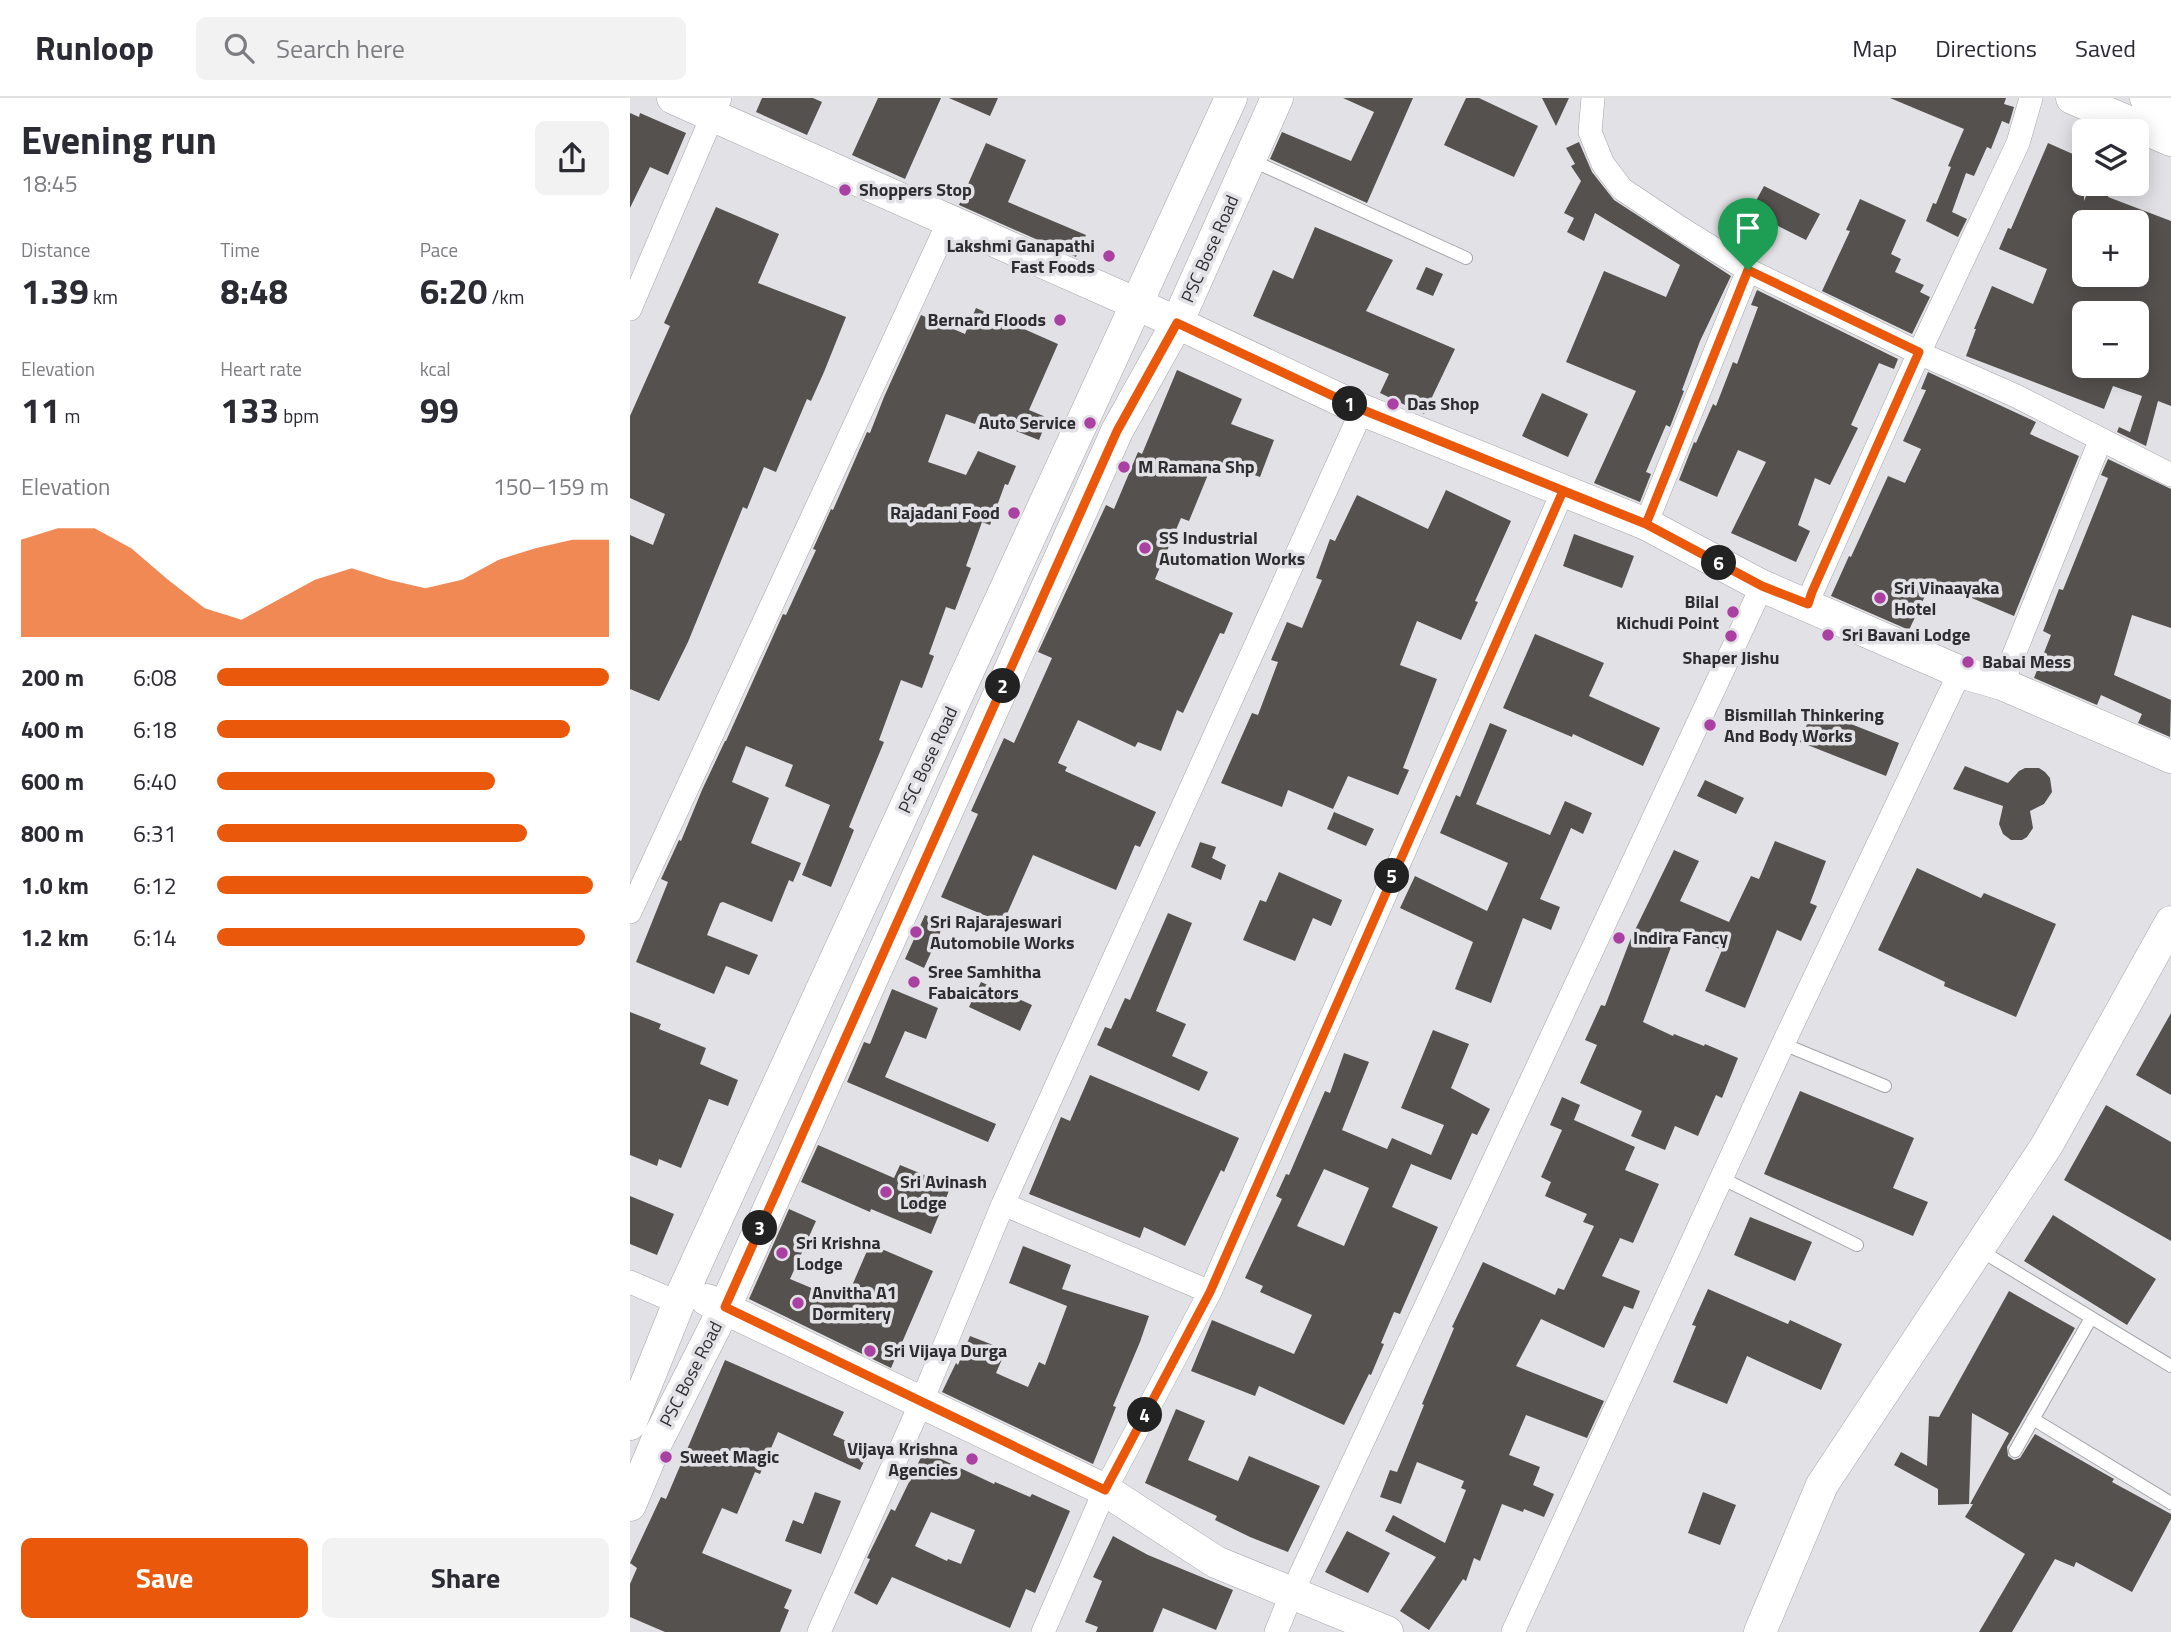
<!DOCTYPE html>
<meta charset="utf-8">
<style>
:root{--surface:#fff;--page:#f2f2f3;--text:#2b2b33;--muted:#7c7c81;--line:#e1e1e2;--accent:#ea580c}
body{margin:0;font-family:"Titillium Web",sans-serif;background:var(--page);color:var(--text);height:100vh;display:flex;flex-direction:column;font-size:26px;white-space:nowrap}
*{box-sizing:border-box;margin:0}
p{font-size:23px;color:var(--muted)}
.icon{flex:none;width:38px;height:38px;fill:none;stroke:currentColor;stroke-width:2;stroke-linecap:round;stroke-linejoin:round}
.map{position:relative;flex:1;overflow:hidden}
.sheet{display:flex;flex-direction:column;background:var(--surface);width:630px}
.sheet>*{flex:none}
.fabs{position:absolute;left:1442px;top:21px;display:grid;gap:14px}
.fabs a{display:grid;place-items:center;width:77px;height:77px;border-radius:10px;background:var(--surface);box-shadow:0 4px 18px #0003;font-size:35px}
.pin{position:absolute;display:grid;place-items:center;width:60px;height:60px;color:#fff;margin:-72px -30px;border-radius:50% 50% 50% 0;rotate:-45deg;box-shadow:0 0 7px #0007}
.pin .icon{rotate:45deg}
.km{position:absolute;width:35px;height:35px;margin:-18px;border-radius:50%;background:#222;color:#fff;font-size:19px;line-height:35px;text-align:center}
.round{display:grid;place-items:center;flex:none;width:74px;height:74px;border-radius:10px;background:var(--page)}
.summary{display:flex;align-items:center;justify-content:space-between;height:119px;padding:0 21px}
h1{font-size:38px;font-weight:700;line-height:52px}
.figures{display:grid;grid-template-columns:repeat(3,1fr);gap:10px;height:119px;padding:7px 21px}
.figures div{display:grid;align-content:center}
.figures b{font-size:35px;font-weight:700}
.figures small{font-size:19px;font-weight:400}
.figures p{font-size:19px}
.chart{height:196px;padding:14px 21px}
.chart p{display:flex;justify-content:space-between}
.chart svg{width:100%;height:126px;margin-top:7px;fill:var(--accent);opacity:.7}
.cta{display:flex;gap:14px;margin-top:auto;padding:14px 21px}
.cta a{flex:1;height:80px;border-radius:10px;background:var(--accent);color:#fff;font-size:28px;font-weight:700;line-height:80px;text-align:center}
.cta a+a{background:var(--page);color:var(--text)}
ul{padding:0 21px;list-style:none;font-size:23px}
li{display:grid;grid-template-columns:112px 84px 1fr;align-items:center;height:52px}
li i{height:18px;border-radius:9px;background:var(--accent)}
header{display:flex;align-items:center;gap:42px;box-sizing:border-box;height:98px;padding:0 35px;background:var(--surface);border-bottom:2px solid var(--line)}
header strong{font-size:33px}
nav{display:flex;gap:38px;margin-inline-start:auto;font-size:24px}
.search{width:490px;height:63px;background:var(--page);display:flex;align-items:center;gap:18px;box-sizing:border-box;padding:0 24px;border-radius:10px;color:var(--muted);font-size:26px}
main{display:flex;flex:1;min-height:0}
.map>svg:first-child{display:block}
</style>
<header>
<strong>Runloop</strong>
<div class="search"><svg class="icon" aria-label="search" viewBox="0 0 24 24"><circle cx="10" cy="10" r="6"/><path d="M15 15l6 6"/></svg>Search here</div>
<nav><a>Map</a><a>Directions</a><a>Saved</a></nav>
</header>
<main>
<section class="sheet">
<div class="summary"><div><h1>Evening run</h1><p>18:45</p></div><a class="round"><svg class="icon" aria-label="share" viewBox="0 0 24 24"><path d="M12 15V3M7 8l5-5 5 5M5 13v7h14v-7"/></svg></a></div>
<div class="figures">
<div><p>Distance</p><b>1.39<small> km</small></b></div>
<div><p>Time</p><b>8:48</b></div>
<div><p>Pace</p><b>6:20<small> /km</small></b></div>
</div>
<div class="figures">
<div><p>Elevation</p><b>11<small> m</small></b></div>
<div><p>Heart rate</p><b>133<small> bpm</small></b></div>
<div><p>kcal</p><b>99</b></div>
</div>
<div class="chart"><p><span>Elevation</span>150–159 m</p>
<svg viewBox="0 0 160 44" preserveAspectRatio="none"><path d="M0 44V10L10 6L20 6L30 13L40 24L50 34L60 38L70 31L80 24L90 20L100 24L110 27L120 24L130 17L140 13L150 10L160 10V44z"/></svg>
</div>
<ul>
<li><b>200 m</b>6:08<i style="width:100%"></i></li>
<li><b>400 m</b>6:18<i style="width:90%"></i></li>
<li><b>600 m</b>6:40<i style="width:71%"></i></li>
<li><b>800 m</b>6:31<i style="width:79%"></i></li>
<li><b>1.0 km</b>6:12<i style="width:96%"></i></li>
<li><b>1.2 km</b>6:14<i style="width:94%"></i></li>
</ul>
<div class="cta"><a>Save</a><a>Share</a></div>
</section>
<div class="map">
<svg width="1541" height="1534" viewBox="0 0 1541 1534">
<rect width="100%" height="100%" fill="#e2e2e6"/>
<path fill="#55514f" fill-rule="evenodd" d="M132,0H183L192,4L177,37L126,14Z
M248,0H311L275,81L222,57Z
M319,0H368L360,18Z
M713,0H783L737,105L640,61L652,34L721,63L744,14Z
M836,0H849L908,28L884,79L814,47Z
M912,0H939L926,28Z
M1260,0H1376L1374,6L1384,9L1379,26L1372,23L1361,51L1357,49L1344,78L1336,75L1322,114L1337,121L1328,139L1296,123L1303,105L1306,106L1321,69L1318,68L1334,31Z
M0,15L9,19L10,15L56,35L38,77L20,69L0,110Z
M949,44L962,74L984,102L1101,178L1070,243L1052,292L1054,293L1040,329L1036,327L1016,374L1021,376L1010,404L964,385L1006,293L936,264L974,173L1036,199L1050,167L965,115L954,143L937,134L944,120L934,115L951,83L941,68L945,66L936,50Z
M356,45L396,62L378,104L456,137L446,159L329,107Z
M1418,45L1454,61V103L1461,86H1483L1478,99L1541,123V308L1528,303L1516,348L1487,334L1489,329L1500,334L1512,298L1483,288L1474,311L1336,258L1346,231H1344L1362,188L1403,206L1417,171L1369,151L1378,130L1381,131ZM1454,124H1507V177H1454ZM1454,215H1507V268H1454Z
M1134,88L1190,116L1176,142L1120,114Z
M1230,101L1276,122L1261,156L1271,161L1265,174L1294,187L1290,194L1300,199L1282,236L1192,193L1220,133L1216,132Z
M86,109L149,136L128,185L216,219L194,274L181,303L177,301L146,374L134,369L117,411L113,409L58,544L29,603L0,591V437L23,447L35,416L0,400V318L40,228L34,225Z
M685,129L763,162L736,213L825,251L794,316L750,295L759,276L623,218L643,172L663,181Z
M796,169L813,176L803,198L786,191Z
M1127,192L1268,261L1264,271L1249,265L1221,327L1228,330L1200,387L1185,380L1168,427L1180,433L1166,464L1101,435L1136,364L1108,352L1087,399L1049,382L1064,344L1066,345L1083,306L1086,308L1103,264L1107,266L1128,209L1121,207Z
M346,210L428,246L399,312L418,320L409,342L348,318L345,326L316,316L298,364L336,377L348,353L386,368L378,387L375,386L360,427L352,424L336,468L341,470L325,512L316,509L299,556L304,558L292,590L271,582L249,642L254,644L219,729L224,732L201,789L172,777L200,707L155,688L163,667L116,648L102,684L139,700L121,745L171,765L163,784L159,782L142,824L93,804L90,805L77,837L128,857L119,877L96,868L84,896L6,864L38,784L31,781L49,742L51,743L72,692L95,643H96L153,516L156,517L186,452L183,451L201,411L203,412L237,334L240,335L254,299L291,217L335,236Z
M547,272L612,301L601,326L644,342L630,379L584,362L559,423L551,420L525,481L603,515L594,536L590,535L553,615L547,612L531,653L508,644L505,649L448,622L428,665L437,669L435,673L526,714L510,749L505,747L486,792L403,757L373,825L311,799L348,716L341,713L374,640L384,645L422,560L408,554L476,407L484,411L508,354L512,356Z
M1298,274L1406,324L1400,336L1449,358L1384,518L1302,483L1279,532L1201,498L1219,458L1221,459L1258,378L1275,385L1291,351L1273,343L1296,292L1291,291Z
M912,295L958,316L938,359L892,338Z
M1478,361L1541,391V530L1502,517L1484,577L1541,602L1540,639L1508,625L1512,616L1471,597L1467,607L1404,580L1421,537L1413,533L1429,491L1433,492L1478,380L1471,377Z
M816,392L881,423L845,503L848,504L831,542L787,523L770,567L807,581L773,670L779,672L768,697L718,678L703,711L658,692L652,709L591,685L622,615L628,617L648,564L641,562L657,524L672,530L692,482L686,480L700,441L705,443L727,397L798,431Z
M944,436L1004,458L992,490L933,468Z
M905,536L974,565L959,598L1030,630L1013,668L943,636L942,639L873,610Z
M1183,611L1269,645L1256,678L1170,644Z
M860,625L877,632L846,706L920,737L935,703L962,715L953,736L941,730L910,801L930,809L921,832L893,820L861,905L825,891L843,844L770,810L785,778L857,813L878,765L810,735L826,697L830,699Z
M1335,668L1378,685L1389,673L1395,670H1409L1415,674L1420,680L1422,694L1414,706L1400,713L1403,730L1397,739L1392,742H1381L1373,736L1369,726L1373,708L1323,691Z
M1075,682L1114,700L1106,716L1067,698Z
M704,714L744,731L736,748L697,731Z
M1145,743L1196,763L1180,805L1187,808L1171,843L1147,832L1115,910L1075,893L1092,852L1047,833L1013,924L1043,938L1044,936L1074,948L1075,946L1108,960L1092,1000L1086,997L1068,1038L1045,1028L1035,1052L1001,1038L1012,1013L950,985L967,947L955,942L971,907L975,908L1004,832H1005L1044,752L1069,763L1050,803L1099,824L1121,778L1129,781Z
M570,744L586,749L582,760L596,767L591,782L561,769Z
M1287,770L1351,800L1354,795L1426,826L1386,919L1314,888L1315,884L1248,852Z
M649,774L712,802L701,828L683,820L665,863L613,842L630,802L636,804Z
M538,815L562,825L526,913L556,926L542,958L578,974L569,993L467,947L475,929L481,931L495,900L500,902Z
M295,817L314,826L294,870L275,861Z
M351,884L402,907L390,933L339,909Z
M262,891L308,910L296,941L275,933L255,979L366,1026L358,1044L217,984L234,944L240,946Z
M0,914L31,926L29,931L76,950L70,966L108,982L98,1008L79,1001L51,1070L29,1061L27,1068L0,1057Z
M1541,915V997L1506,977Z
M803,932L839,946L821,990L860,1011L847,1037L842,1035L821,1082L781,1066L762,1109L808,1129L770,1216L764,1214L751,1245L754,1246L741,1277L739,1276L714,1327L629,1288L625,1298L561,1273L582,1222L664,1256L682,1217L630,1194L633,1188L615,1180L652,1101L646,1098L656,1076L659,1077L695,993L700,995L714,955L739,964L712,1032L757,1051L762,1040L801,1057L814,1027L771,1010ZM694,1071L739,1090L714,1148L667,1128Z
M460,977L609,1040L594,1074L591,1072L555,1148L514,1129L510,1140L399,1096L431,1019L440,1023Z
M1170,993L1284,1040L1263,1090L1298,1104L1283,1138L1134,1076Z
M932,999L950,1007L944,1022L1005,1049L995,1072L1029,1086L1003,1145L990,1140L972,1178L1010,1193L1003,1211L994,1208L974,1250L911,1221L886,1268L974,1303L957,1340L896,1317L879,1357L910,1369L903,1387L924,1396L914,1419L894,1411L893,1414L872,1406L850,1463L844,1460L836,1483L833,1481L799,1532L770,1513L806,1459L755,1433L763,1417L815,1445L836,1392L831,1390L834,1383L787,1364L771,1406L750,1399L760,1372L767,1374L794,1307L792,1306L824,1230L822,1229L853,1164L925,1197L928,1190L934,1192L964,1128L953,1124L957,1116L915,1098L921,1084L911,1079L932,1032L920,1027Z
M1476,1007L1541,1044V1143L1434,1082Z
M188,1047L264,1080L270,1067L321,1088L301,1136L241,1111L240,1114L171,1084Z
M0,1098L44,1116L27,1157L0,1146Z
M159,1111L186,1123L160,1181L215,1204L240,1146L303,1173L261,1270L119,1201Z
M1423,1117L1526,1181L1497,1227L1394,1163Z
M1120,1119L1182,1144L1165,1183L1104,1157Z
M393,1148L441,1167L432,1191L519,1218L510,1244L483,1308L486,1309L463,1366L312,1294L326,1265L328,1267L340,1238L376,1252L366,1275L398,1289L409,1264L415,1267L437,1208L379,1185Z
M1078,1191L1158,1226L1160,1222L1212,1246L1191,1292L1117,1258L1097,1306L1043,1284L1066,1228L1062,1227Z
M1379,1193L1445,1230L1377,1349L1378,1358L1384,1362L1390,1360L1405,1336L1484,1381L1482,1384L1541,1416V1421L1502,1494L1446,1464L1444,1469L1425,1461L1382,1534H1349L1395,1456L1335,1419L1343,1406H1340L1379,1335L1342,1315L1339,1406L1308,1407V1391L1264,1367L1271,1354L1297,1368L1299,1318L1309,1319Z
M95,1262L214,1314L203,1337L239,1353L230,1372L148,1334L130,1376L125,1374L107,1416L92,1410L72,1455L162,1492L154,1510L159,1512L150,1534H35L0,1519V1486L7,1470L0,1465L31,1399L36,1401Z
M546,1311L575,1323L558,1362L608,1383L619,1358L690,1388L658,1454L620,1439L585,1422L587,1418L515,1385Z
M294,1353L364,1386L365,1384L400,1399L402,1396L440,1413L405,1495L396,1491L380,1530L262,1479L247,1507L224,1495L240,1461L237,1460L261,1411L265,1413ZM301,1414L345,1432L331,1466L318,1461L317,1463L285,1448Z
M185,1394L211,1403L191,1456L155,1443L163,1422L173,1426Z
M1073,1394L1106,1407L1090,1447L1058,1435Z
M717,1433L760,1455L738,1495L695,1474Z
M483,1438L518,1457L603,1492L586,1532L533,1510L523,1534H466L468,1529L455,1524L472,1483L463,1479Z"/>
<g fill="none" stroke-linecap="round" stroke-linejoin="round">
<defs>
<path id="lane" d="M621,62L836,160
M1153,946L1255,988
M1091,1080L1227,1147
M1348,1151L1541,1268
M1403,1321L1541,1405
M1385,1353L1461,1220"/>
<path id="street" d="M963,0L960,34L973,66L992,91L1052,131L1118,172L1289,255L1386,298L1541,377
M0,211L90,0
M732,312L373,1106L580,1194L933,393
M1016,426L1118,172
M1178,506L1182,494L1289,255L1388,45L1401,0
M1372,586L1470,343
M0,814L319,123
M0,1184L51,1206
M189,1534L291,1305L373,1106
M413,1534L475,1392L580,1194
M646,1534L662,1495L1132,488
M883,1534L1153,946L1330,574"/>
<path id="secondary" d="M43,0L507,206L732,312L1016,426L1132,488L1330,574L1372,586L1541,659
M1442,0L1541,42
M1516,0L1541,10
M77,1202L475,1392L586,1464L757,1534
M0,1326L54,1192L601,0
M0,1407L26,1345L95,1209L487,333L547,225L647,0
M1130,1534L1192,1387L1417,1047L1541,824"/>
</defs>
<use href="#lane" stroke="#a4a5a9" stroke-width="14"/>
<use href="#street" stroke="#a4a5a9" stroke-width="24"/>
<use href="#secondary" stroke="#a4a5a9" stroke-width="33"/>
<use href="#lane" stroke="#fff" stroke-width="12"/>
<use href="#street" stroke="#fff" stroke-width="23"/>
<use href="#secondary" stroke="#fff" stroke-width="32"/>
</g>
<g fill="none" stroke-linecap="round" stroke-linejoin="round">
<defs>
<path id="route" d="M1118,172L1016,426L733,312L547,225L487,333L95,1209L475,1392L580,1194L933,393L1016,426L1132,488L1178,506L1182,494L1289,254L1118,172"/>
</defs>
<use href="#route" stroke="#fff" stroke-width="14"/>
<use href="#route" stroke="#ea580c" stroke-width="9"/>
</g>
<g fill="#aa41a2" stroke="#e2e2e6" stroke-width="2.5">
<circle cx="215" cy="92" r="7"/>
<circle cx="479" cy="158" r="7"/>
<circle cx="430" cy="222" r="7"/>
<circle cx="763" cy="306" r="7"/>
<circle cx="460" cy="325" r="7"/>
<circle cx="494" cy="369" r="7"/>
<circle cx="384" cy="415" r="7"/>
<circle cx="515" cy="450" r="7"/>
<circle cx="1250" cy="500" r="7"/>
<circle cx="1103" cy="514" r="7"/>
<circle cx="1198" cy="537" r="7"/>
<circle cx="1101" cy="538" r="7"/>
<circle cx="1338" cy="564" r="7"/>
<circle cx="1080" cy="627" r="7"/>
<circle cx="286" cy="834" r="7"/>
<circle cx="989" cy="840" r="7"/>
<circle cx="284" cy="884" r="7"/>
<circle cx="256" cy="1094" r="7"/>
<circle cx="152" cy="1155" r="7"/>
<circle cx="168" cy="1205" r="7"/>
<circle cx="240" cy="1253" r="7"/>
<circle cx="36" cy="1359" r="7"/>
<circle cx="342" cy="1361" r="7"/>
</g>
<g text-anchor="middle" stroke-width="7" stroke-linejoin="round" paint-order="stroke">
<g font-size="18" font-weight="bold" fill="#2e2e30" stroke="#e2e2e6" text-anchor="start">
<text x="229" y="98">Shoppers Stop</text>
<text x="465" y="154" text-anchor="end">Lakshmi Ganapathi<tspan x="465" dy="21">Fast Foods</tspan></text>
<text x="416" y="228" text-anchor="end">Bernard Floods</text>
<text x="777" y="312">Das Shop</text>
<text x="446" y="331" text-anchor="end">Auto Service</text>
<text x="508" y="375">M Ramana Shp</text>
<text x="370" y="421" text-anchor="end">Rajadani Food</text>
<text x="529" y="446">SS Industrial<tspan x="529" dy="21">Automation Works</tspan></text>
<text x="1264" y="496">Sri Vinaayaka<tspan x="1264" dy="21">Hotel</tspan></text>
<text x="1089" y="510" text-anchor="end">Bilal<tspan x="1089" dy="21">Kichudi Point</tspan></text>
<text x="1212" y="543">Sri Bavani Lodge</text>
<text x="1101" y="566" text-anchor="middle">Shaper Jishu</text>
<text x="1352" y="570">Babai Mess</text>
<text x="1094" y="623">Bismillah Thinkering<tspan x="1094" dy="21">And Body Works</tspan></text>
<text x="300" y="830">Sri Rajarajeswari<tspan x="300" dy="21">Automobile Works</tspan></text>
<text x="1003" y="846">Indira Fancy</text>
<text x="298" y="880">Sree Samhitha<tspan x="298" dy="21">Fabaicators</tspan></text>
<text x="270" y="1090">Sri Avinash<tspan x="270" dy="21">Lodge</tspan></text>
<text x="166" y="1151">Sri Krishna<tspan x="166" dy="21">Lodge</tspan></text>
<text x="182" y="1201">Anvitha A1<tspan x="182" dy="21">Dormitery</tspan></text>
<text x="254" y="1259">Sri Vijaya Durga</text>
<text x="328" y="1357" text-anchor="end">Vijaya Krishna<tspan x="328" dy="21">Agencies</tspan></text>
<text x="50" y="1365">Sweet Magic</text>
</g>
<g font-size="18" fill="#2e2e30" stroke="#e2e2e6">
<text transform="translate(580 151) rotate(-66)" y="6">PSC Bose Road</text>
<text transform="translate(298 662) rotate(-65)" y="6">PSC Bose Road</text>
<text transform="translate(61 1276) rotate(-63)" y="6">PSC Bose Road</text>
</g>
</g>
</svg>
<div class="fabs">
<a><svg class="icon" aria-label="layers" viewBox="0 0 24 24"><path d="M12 4l9 5-9 5-9-5zM3 14l9 5 9-5"/></svg></a>
<a>+</a>
<a>−</a>
</div>
<div class="pin" style="left:1118px;top:172px;background:#1e9e55"><svg class="icon" aria-label="arrive" viewBox="0 0 24 24"><path d="M6 21V4h12l-3 4 3 4H6"/></svg></div>
<b class="km" style="left:720px;top:306px">1</b>
<b class="km" style="left:373px;top:588px">2</b>
<b class="km" style="left:130px;top:1130px">3</b>
<b class="km" style="left:515px;top:1317px">4</b>
<b class="km" style="left:762px;top:778px">5</b>
<b class="km" style="left:1089px;top:465px">6</b>
</div>
</main>
